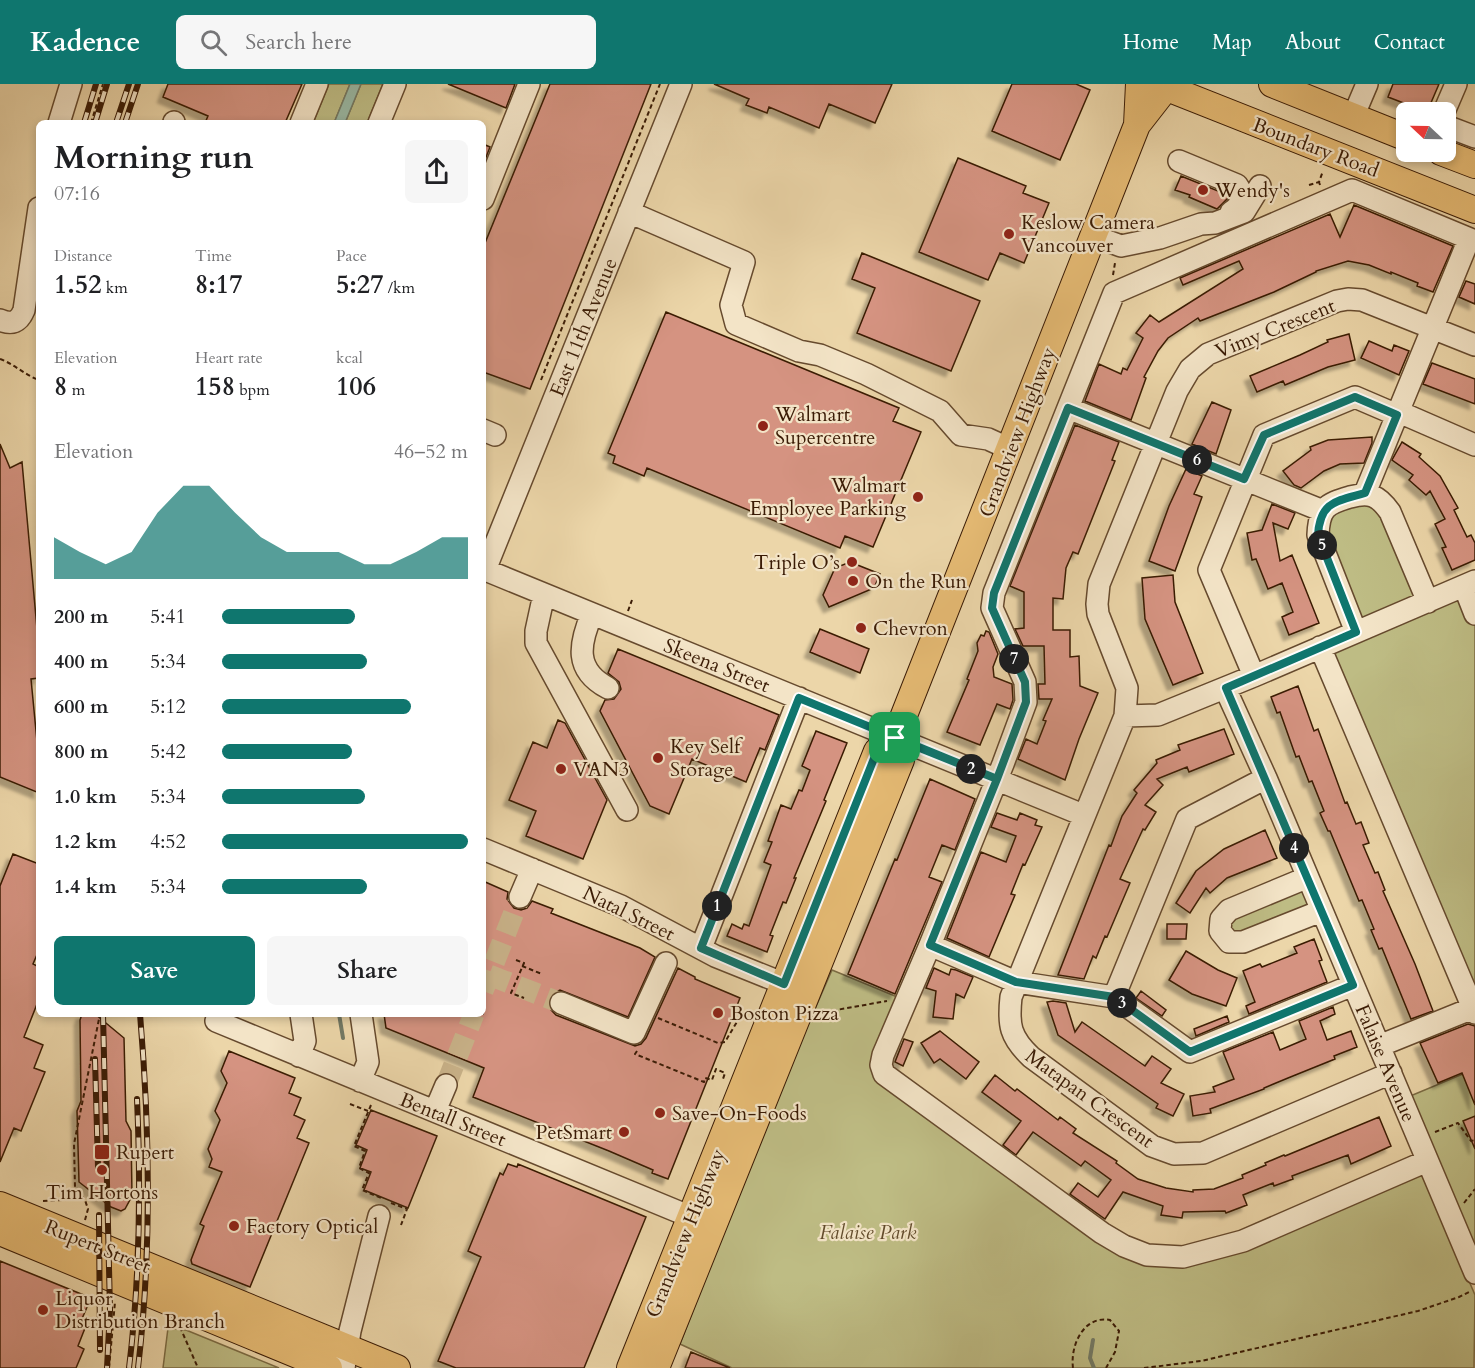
<!DOCTYPE html>
<meta charset="utf-8">
<style>
:root{--surface:#fff;--page:#f6f6f6;--text:#202124;--muted:#757577;--accent:#0f766e}
body{margin:0;font-family:Cardo,serif;background:var(--page);color:var(--text);height:100vh;display:flex;flex-direction:column;font-size:22px;white-space:nowrap}
*{box-sizing:border-box;margin:0}
p{font-size:20px;color:var(--muted)}
.icon{flex:none;width:33px;height:33px;fill:none;stroke:currentColor;stroke-width:2;stroke-linecap:round;stroke-linejoin:round}
.map{position:relative;flex:1;overflow:hidden}
.details{position:absolute;left:36px;top:36px;width:450px;height:897px;display:flex;flex-direction:column;background:var(--surface);border-radius:9px;box-shadow:0 3px 9px #0003}
.details>*{flex:none}
.needle{width:39px;rotate:292deg}
.tools{position:absolute;left:1396px;top:18px;display:grid;gap:12px}
.tools a{display:grid;place-items:center;width:60px;height:60px;border-radius:9px;background:var(--surface);box-shadow:0 3px 9px #0003;font-size:30px}
.pin{position:absolute;display:grid;place-items:center;width:51px;height:51px;color:#fff;margin:-26px;border-radius:12px;box-shadow:0 3px 9px #0006}
.km{position:absolute;width:30px;height:30px;margin:-15px;border-radius:50%;background:#222;color:#fff;font-size:16px;line-height:30px;text-align:center}
.round{display:grid;place-items:center;flex:none;width:63px;height:63px;border-radius:9px;background:var(--page)}
.summary{display:flex;align-items:center;justify-content:space-between;height:102px;padding:0 18px}
h1{font-size:33px;font-weight:600;line-height:45px}
.metrics{display:grid;grid-template-columns:repeat(3,1fr);gap:9px;height:102px;padding:6px 18px}
.metrics div{display:grid;align-content:center}
.metrics b{font-size:26px;font-weight:600}
.metrics small{font-size:16px;font-weight:400}
.metrics p{font-size:16px}
.chart{height:168px;padding:12px 18px}
.chart p{display:flex;justify-content:space-between}
.chart svg{width:100%;height:108px;margin-top:6px;fill:var(--accent);opacity:.7}
.primary-button{display:flex;gap:12px;margin-top:auto;padding:12px 18px}
.primary-button a{flex:1;height:69px;border-radius:9px;background:var(--accent);color:#fff;font-size:24px;font-weight:600;line-height:69px;text-align:center}
.primary-button a+a{background:var(--page);color:var(--text)}
ul{padding:0 18px;list-style:none;font-size:20px}
li{display:grid;grid-template-columns:96px 72px 1fr;align-items:center;height:45px}
li i{height:15px;border-radius:8px;background:var(--accent)}
header{display:flex;align-items:center;gap:36px;box-sizing:border-box;height:84px;padding:0 30px;background:var(--accent);color:#fff}
header strong{font-size:28px}
nav{display:flex;gap:33px;margin-inline-start:auto;font-size:21px}
.search{width:420px;height:54px;background:var(--page);display:flex;align-items:center;gap:15px;box-sizing:border-box;padding:0 21px;border-radius:9px;color:var(--muted);font-size:22px}
.map>svg:first-child{display:block}
</style>
<header>
<strong>Kadence</strong>
<div class="search"><svg class="icon" aria-label="search" viewBox="0 0 24 24"><circle cx="10" cy="10" r="6"/><path d="M15 15l6 6"/></svg>Search here</div>
<nav><a>Home</a><a>Map</a><a>About</a><a>Contact</a></nav>
</header>
<div class="map">
<svg width="1475" height="1284" viewBox="0 0 1475 1284">
<defs>
<filter id="shadow"><feDropShadow dx="-5.5" dy="5.5" stdDeviation="1.5" flood-color="#0004"/></filter>
</defs>
<rect width="100%" height="100%" fill="#ecd6a9"/>
<filter id="stains"><feTurbulence type="fractalNoise" baseFrequency=".00333" numOctaves="4"/><feColorMatrix values="0 0 0 0 .2 0 0 0 0 .09 0 0 0 0 .02 0 0 0 .5 -.17"/></filter>
<radialGradient id="worn" r=".72"><stop offset=".6" stop-color="#630" stop-opacity="0"/><stop offset="1" stop-color="#630" stop-opacity=".3"/></radialGradient>
<path fill="#bebc84" stroke="#7c6c44" stroke-width="1.5" d="M329,0H350L334,39H313Z
M361,0H383L367,39H345Z
M1357,414L1384,427L1427,527L1459,514L1475,530V929L1330,571L1362,553L1321,451L1325,434Z
M1291,805L1305,806L1309,821L1233,852L1225,837Z
M832,886L907,917L881,981L1102,1149L1165,1173L1423,1090L1475,1211L1474,1284H732L680,1260L772,1023Z
M1475,985V1172L1408,1013Z
M168,1244L186,1246L279,1284H163Z"/>
<path fill="#99b9a5" stroke="#737a65" stroke-width="1.5" d="M350,0H361L345,39H334Z"/>
<g fill="none" stroke-linecap="round" stroke-linejoin="round">
<path stroke="#737a65" stroke-width="4" d="M339,930L343,954
M1093,1256L1090,1274L1094,1284"/>
</g>
<path fill="#d59381" stroke="#3a1b05" stroke-width="1.5" filter="url(#shadow)" d="M168,0H302L285,39H205L208,32L163,13Z
M448,0H515L506,24Z
M550,0H651L530,305L483,288V164Z
M714,0H892L875,39L829,20L819,44L769,23L767,29L746,21L749,15Z
M1012,0H1076L1090,6L1060,76L992,47Z
M1393,0H1439L1427,28L1388,13Z
M483,60L490,63L483,81Z
M958,74L1026,102L1023,109L1049,119L1024,179L1000,169L988,196L919,168Z
M1181,92L1228,111L1229,113L1217,125L1189,113L1190,111L1175,106Z
M1354,121L1453,162L1433,208L1417,202L1418,199L1391,188V190L1369,181L1348,177L1316,187V188L1274,208L1200,237L1198,234L1168,254L1158,267L1144,293L1146,294L1131,336L1085,317L1099,280L1121,290L1123,284L1127,286L1143,254L1136,249L1150,231L1159,238L1243,185L1239,177L1183,201L1180,194L1330,130L1340,153Z
M862,169L980,217L951,287L857,249L875,204L852,195Z
M1466,197L1475,200V220L1459,213Z
M666,228L899,324L893,337L921,348L873,463L845,452L840,464L647,384L644,392L613,379L615,372L608,369Z
M1349,250L1355,276L1328,283L1285,301L1283,297L1257,308L1250,292L1300,271L1328,258L1327,256Z
M1369,257L1392,267L1394,261L1409,267L1399,291L1361,274Z
M1432,279L1475,295V320L1423,300Z
M1212,318L1231,326L1216,370L1192,360Z
M1075,341L1119,358L1112,376L1115,377L1078,470L1073,468L1066,484L1063,515L1053,514V546H1070V573L1079,572L1080,602L1098,609L1079,655L1065,696L1018,675L1026,655L1037,660L1046,637L1043,636L1052,615H1039L1038,600H1045L1044,562H1023L1015,545L1024,544V508L1010,502Z
M1372,353V359L1364,379L1340,380L1324,387L1301,404L1294,401L1283,387L1311,366L1310,363L1328,356Z
M1402,358L1421,370L1419,373L1440,392L1458,424L1454,426L1467,453L1471,451L1475,459V476L1452,486L1442,464L1446,463L1435,440L1445,435L1430,407L1426,411L1409,396L1413,391L1392,376Z
M0,360L10,384L22,378L39,567V594L31,595L39,678V709L0,693Z
M1186,385L1202,392L1194,410L1202,413L1175,487L1149,477L1169,422Z
M1272,420L1295,429L1288,445L1273,439L1280,477L1292,471L1319,539L1289,551L1282,533L1293,528L1282,499L1268,505L1256,475L1252,476L1247,449L1262,446Z
M850,478L880,490L874,504L829,523L823,511L835,484Z
M1173,491L1175,518L1203,589L1173,601L1145,535L1142,494Z
M820,545L869,565L860,589L810,568Z
M986,547L989,548L998,570L993,583L994,593L1012,600L1013,616L1010,625L997,620L980,661L947,648L969,596L967,595L978,567L977,559L981,551L984,552Z
M618,565L779,631L765,666L760,664L746,698L692,675L669,730L650,722L600,627L605,616L614,615L621,605L619,598L608,589Z
M1298,602L1314,647L1318,645L1345,719L1347,718L1356,740L1361,738L1369,759L1363,761L1375,789L1378,788L1385,806L1383,807L1415,880L1433,927L1411,935L1382,864L1379,865L1371,846L1374,845L1362,816L1359,817L1330,747H1328L1320,729L1324,727L1312,697L1309,698L1299,672L1296,673L1280,628L1277,629L1271,613Z
M558,636L565,639L607,716L583,775L526,752L536,727L509,716L533,658L547,664Z
M1224,645L1234,670L1189,688L1187,683L1157,695L1163,701L1145,721L1156,728L1145,746L1143,745L1120,795L1130,799L1107,853L1105,852L1096,874L1093,872L1084,895L1058,891L1109,761L1111,762L1122,732L1137,709L1134,706L1157,679L1156,676L1180,666L1178,661Z
M816,647L847,659L824,716L826,717L794,794H796L786,819L783,818L770,851L773,852L767,868L727,852L732,840L742,845L744,840L749,842L771,781L764,778L772,758L768,757L781,721L791,725L799,706L802,707L810,686L802,682Z
M930,695L975,715L955,766L942,761L929,793L942,798L895,910L848,890L895,775L897,776Z
M997,729L1017,736L1020,729L1037,736L1035,741L1042,743L1025,781L1023,780L1011,810L1015,811L989,873L947,854L981,768L1006,778L1016,752L991,743Z
M1265,746L1277,774L1227,794L1210,809L1206,804L1190,829L1176,819L1196,787L1224,765Z
M13,770L39,780V866L33,880L39,883V915L24,953L43,961L34,984L45,988L21,1047L14,1044L0,1078V802Z
M483,797L508,808L507,815L514,824L521,826L527,824L532,817L553,825L551,829L640,864L655,873L628,933L560,906L554,909L549,915L551,926L556,931L635,962L641,960L646,954L678,884L695,893V895L740,914L668,1095L652,1089L653,1086L609,1067L473,1013L484,984L386,944L384,930H483Z
M1167,840H1187L1186,855H1167Z
M1314,855L1322,876L1319,877L1327,898L1249,930L1246,922L1255,918L1243,887L1260,880L1262,883L1297,869L1294,863Z
M1186,867L1218,886L1237,894L1226,922L1192,910L1169,896Z
M934,884L949,891L951,885L956,886L973,893L964,914L956,910L953,935L933,933L936,907L926,904Z
M1141,907L1166,926L1162,932L1136,914Z
M1053,917L1066,919L1075,948L1082,938L1145,982L1152,972L1171,985L1161,999L1184,1010L1173,1032L1156,1024L1158,1020L1058,951L1047,918Z
M1333,923L1335,930L1320,937L1327,956L1351,947L1357,963L1334,972L1335,975L1288,994L1264,1004V1005L1210,1025L1211,1029L1193,1032L1190,1012L1215,1008L1213,1003L1234,995L1223,968L1273,948L1280,966L1306,955L1299,937Z
M82,930H95L124,954L126,1037L131,1047L132,1112L125,1125L121,1127L111,1123L79,1098L77,1027L81,1017L80,936Z
M1227,932L1229,938L1196,952L1194,945Z
M1468,940L1475,942V1021L1462,989L1438,999L1420,959Z
M940,947L979,978L966,995L940,975L934,979L921,959Z
M904,955L913,958L903,982L895,978Z
M229,967L295,994L289,1009L301,1014L294,1031L305,1036L297,1054L309,1059L250,1203L192,1180L191,1176L204,1142L200,1140L222,1088L209,1083L212,1075L208,1065L220,1036L215,1027L227,999L221,987Z
M995,991L1015,1007L1017,1005L1058,1036L1060,1033L1076,1045L1073,1049L1117,1077L1116,1079L1138,1095L1166,1104L1193,1108V1106L1214,1105L1243,1094L1242,1091L1266,1081L1265,1079L1284,1071L1285,1072L1379,1033L1391,1062L1351,1080L1348,1071L1292,1092L1293,1095L1274,1102L1273,1099L1243,1111L1247,1121L1226,1129L1225,1127L1183,1128L1182,1134L1161,1131L1163,1122L1123,1108L1105,1135L1070,1110L1078,1099L1098,1113L1111,1096L1085,1077L1081,1082L1033,1048L1016,1071L1003,1061L1021,1037L982,1008Z
M371,1026L437,1052L408,1124L364,1106L371,1088L360,1084L367,1066L356,1061Z
M1475,1032V1065L1463,1037Z
M508,1080L517,1083L518,1080L646,1133L584,1284H456L438,1277L481,1173L468,1167L500,1089L503,1091Z
M0,1177L91,1214L81,1237L87,1239L78,1262L84,1265L76,1284H0Z
M691,1268L730,1284H685Z"/>
<g fill="none" stroke-linecap="round" stroke-linejoin="round">
<path stroke="#c8b188" stroke-width="21" stroke-dasharray="21 10" stroke-linecap="butt" d="M489,891L561,919
M483,907L520,813
M446,1001L474,930"/>
<defs>
<path id="minor" d="M1444,28L1456,0
M1353,33L1367,0
M59,39L71,0
M174,39V38
M301,39L317,0
M379,39L395,0
M1446,42L1475,53
M1179,77L1237,101C1245,112 1242,121 1231,128
M483,115L529,0
M629,128L744,178L731,221L736,240L799,267L820,271L866,290L940,327L961,351L988,355L1010,365
M1094,152L1121,162L1160,154L1201,140L1215,139L1244,128L1260,102
M0,236C12,241 19,238 24,226L39,124
M1068,324L1323,427
M483,346L495,351
M1365,409L1469,155
M483,485L1083,731
M485,486L681,0
M1464,502L1475,530
M544,510L536,547V559L627,726
M592,530C579,560 574,586 608,604
M1356,548L1318,451C1319,424 1326,420 1350,413C1370,408 1378,411 1390,428L1428,518
M1320,563L1475,929
M1254,592L1209,486L1264,351L1355,313L1397,331H1406L1475,361
M1225,604L1266,694L1475,1189
M1125,632L1158,631L1254,592L1475,497
M483,765L621,822L715,872L797,905
M1306,794L1229,826L1221,835L1220,847L1229,858H1243L1321,827
M520,813L532,785
M930,861L1016,898L1114,913L1190,968L1353,901
M701,864L799,614
M1114,913L1187,735L1266,694
M561,919L634,949L666,879
M216,937L691,1133
M1379,962L1473,924
M299,972L305,957L301,930
M1391,989L1203,1069L1174,1070L1152,1062L1031,973C1010,953 1008,941 1011,913L1125,632L1127,604L1098,530L1097,520L1099,500L1177,307L1190,285L1208,270L1337,217L1348,215L1362,216L1475,261
M360,997L368,978L361,930
M435,1027L446,1001
M1427,1077L1243,1157L1183,1173L1147,1171L1124,1162L1102,1149L884,990L881,981L883,971L930,861L1003,680L1026,618L1025,598L992,524L994,509L1114,209L1352,106L1475,157
M344,1284L350,1247L379,1132"/>
<path id="major" d="M1157,0L1475,126
M1272,0L1407,54
M1137,41L1139,0
M1441,68L1475,81
M0,1121L397,1284
M0,1148L329,1284
M630,1284L877,667L895,654L1137,41L1169,0
M656,1284L901,676L895,654"/>
</defs>
<use href="#minor" stroke="#664a2e" stroke-width="24"/>
<use href="#major" stroke="#3a1b05" stroke-width="28"/>
<path stroke="#3a1b05" stroke-width="2" stroke-dasharray="4.5 3" stroke-linecap="butt" d="M91,39L103,0
M1309,101L1319,98
M1320,101L1319,98L1323,87
M1113,191L1115,179
M0,275C14,280 25,291 39,296
M541,296L660,0
M628,527L632,516
M516,876L524,879L511,909L524,914
M522,882L542,890
M825,928L887,917
M658,934L718,959L725,958L741,931L747,929L751,930
M637,967L635,970L704,998L705,994L712,996L716,985L725,989L723,995L725,996
M350,1020L368,1027
M371,1021L354,1062L365,1067L359,1084L369,1089L362,1106L381,1114
M1435,1048L1458,1039L1471,1057L1475,1056
M43,1117L100,1114
M391,1119L407,1125L401,1141
M1464,1119L1475,1105
M85,1136L88,1125L85,1116L75,1103L74,1060L100,930
M180,1243L198,1284
M109,1284L115,1218
M1073,1284C1070,1261 1084,1231 1110,1236L1119,1247L1115,1268L1106,1284
M1144,1284L1201,1277L1418,1227L1459,1213L1471,1207"/>
<use href="#minor" stroke="#f3e4c7" stroke-width="21"/>
<use href="#major" stroke="#e6bb74" stroke-width="26"/>
<defs>
<path id="rail" d="M84,39L96,0
M95,39L107,0
M116,39L129,0
M125,39L138,0
M103,930L110,1226L107,1284
M95,975L98,1083
M99,1131L100,1266
M129,1284C140,1194 141,1105 137,1015
M138,1284C152,1166 150,1048 140,930"/>
</defs>
<use href="#rail" stroke="#3a1b05" stroke-width="6"/>
<use href="#rail" stroke="#f3e4c7" stroke-width="4" stroke-dasharray="11" stroke-linecap="butt"/>
</g>
<g fill="none" stroke-linecap="round" stroke-linejoin="round">
<defs>
<path id="route" d="M895,654L877,667L784,900L701,864L799,614C865,641 931,668 997,695L930,861L1016,898L1114,913L1190,968L1353,901L1226,604L1356,548L1318,451C1320,417 1337,417 1365,409L1397,331L1355,313L1264,351L1244,395L1068,324L994,509L992,524L1025,598L1026,618L997,695L895,654"/>
</defs>
<use href="#route" stroke="#fff" stroke-width="12"/>
<use href="#route" stroke="#0f766e" stroke-width="8"/>
</g>
<g fill="#8f2418" stroke="#f3e4c7" stroke-width="2">
<circle cx="1203" cy="106" r="6"/>
<circle cx="1009" cy="150" r="6"/>
<circle cx="763" cy="342" r="6"/>
<circle cx="918" cy="413" r="6"/>
<circle cx="852" cy="478" r="6"/>
<circle cx="853" cy="497" r="6"/>
<circle cx="861" cy="544" r="6"/>
<circle cx="658" cy="674" r="6"/>
<circle cx="561" cy="685" r="6"/>
<circle cx="718" cy="929" r="6"/>
<circle cx="660" cy="1029" r="6"/>
<circle cx="624" cy="1048" r="6"/>
<rect x="94" y="1060" width="16" height="16" rx="3"/>
<circle cx="102" cy="1086" r="6"/>
<circle cx="234" cy="1142" r="6"/>
<circle cx="43" cy="1226" r="6"/>
</g>
<g text-anchor="middle" stroke-width="4.5" stroke-linejoin="round" paint-order="stroke">
<g font-size="20" fill="#3a1b05" stroke="#f3e4c7">
<text transform="translate(1316 63) rotate(21)" y="7">Boundary Road</text>
<text transform="translate(583 243) rotate(-68)" y="7">East 11th Avenue</text>
<text transform="translate(1275 244) rotate(-22)" y="7">Vimy Crescent</text>
<text transform="translate(1017 348) rotate(-69)" y="7">Grandview Highway</text>
<text transform="translate(717 581) rotate(22)" y="7">Skeena Street</text>
<text transform="translate(629 829) rotate(26)" y="7">Natal Street</text>
<text transform="translate(1386 979) rotate(67)" y="7">Falaise Avenue</text>
<text transform="translate(1090 1014) rotate(36)" y="7">Matapan Crescent</text>
<text transform="translate(453 1035) rotate(22)" y="7">Bentall Street</text>
<text transform="translate(685 1149) rotate(-68)" y="7">Grandview Highway</text>
<text transform="translate(98 1162) rotate(22)" y="7">Rupert Street</text>
</g>
<g font-size="20" fill="#3a1b05" stroke="#f3e4c7" text-anchor="start">
<text x="1215" y="113">Wendy's</text>
<text x="1021" y="145">Keslow Camera<tspan x="1021" dy="23">Vancouver</tspan></text>
<text x="775" y="337">Walmart<tspan x="775" dy="23">Supercentre</tspan></text>
<text x="906" y="408" text-anchor="end">Walmart<tspan x="906" dy="23">Employee Parking</tspan></text>
<text x="840" y="485" text-anchor="end">Triple O’s</text>
<text x="865" y="504">On the Run</text>
<text x="873" y="551">Chevron</text>
<text x="670" y="669">Key Self<tspan x="670" dy="23">Storage</tspan></text>
<text x="573" y="692">VAN3</text>
<text x="730" y="936">Boston Pizza</text>
<text x="672" y="1036">Save-On-Foods</text>
<text x="612" y="1055" text-anchor="end">PetSmart</text>
<text x="116" y="1075">Rupert</text>
<text x="102" y="1115" text-anchor="middle">Tim Hortons</text>
<text x="246" y="1149">Factory Optical</text>
<text x="55" y="1221">Liquor<tspan x="55" dy="23">Distribution Branch</tspan></text>
</g>
<g font-size="20" font-style="italic" fill="#624b2b" stroke="#f3e4c7">
<text x="868" y="1155">Falaise Park</text>
</g>
</g>
<rect width="100%" height="100%" filter="url(#stains)"/>
<rect width="100%" height="100%" fill="url(#worn)"/>
</svg>
<div class="tools">
<a><svg class="needle" viewBox="-14 -14 28 28"><path d="M0-13l5 13h-10z" fill="#e53935"/><path d="M0 13l5-13h-10z" fill="#757577"/></svg></a>
</div>
<div class="pin" style="left:895px;top:654px;background:#1e9e55"><svg class="icon" aria-label="arrive" viewBox="0 0 24 24"><path d="M6 21V4h12l-3 4 3 4H6"/></svg></div>
<b class="km" style="left:717px;top:822px">1</b>
<b class="km" style="left:971px;top:685px">2</b>
<b class="km" style="left:1122px;top:919px">3</b>
<b class="km" style="left:1294px;top:764px">4</b>
<b class="km" style="left:1322px;top:461px">5</b>
<b class="km" style="left:1197px;top:376px">6</b>
<b class="km" style="left:1014px;top:575px">7</b>
<section class="details">
<div class="summary"><div><h1>Morning run</h1><p>07:16</p></div><a class="round"><svg class="icon" aria-label="share" viewBox="0 0 24 24"><path d="M12 15V3M7 8l5-5 5 5M5 13v7h14v-7"/></svg></a></div>
<div class="metrics">
<div><p>Distance</p><b>1.52<small> km</small></b></div>
<div><p>Time</p><b>8:17</b></div>
<div><p>Pace</p><b>5:27<small> /km</small></b></div>
</div>
<div class="metrics">
<div><p>Elevation</p><b>8<small> m</small></b></div>
<div><p>Heart rate</p><b>158<small> bpm</small></b></div>
<div><p>kcal</p><b>106</b></div>
</div>
<div class="chart"><p><span>Elevation</span>46–52 m</p>
<svg viewBox="0 0 160 44" preserveAspectRatio="none"><path d="M0 44V27L10 33L20 38L30 33L40 17L50 6L60 6L70 17L80 27L90 33L100 33L110 33L120 38L130 38L140 33L150 27L160 27V44z"/></svg>
</div>
<ul>
<li><b>200 m</b>5:41<i style="width:54%"></i></li>
<li><b>400 m</b>5:34<i style="width:59%"></i></li>
<li><b>600 m</b>5:12<i style="width:77%"></i></li>
<li><b>800 m</b>5:42<i style="width:53%"></i></li>
<li><b>1.0 km</b>5:34<i style="width:58%"></i></li>
<li><b>1.2 km</b>4:52<i style="width:100%"></i></li>
<li><b>1.4 km</b>5:34<i style="width:59%"></i></li>
</ul>
<div class="primary-button"><a>Save</a><a>Share</a></div>
</section>
</div>
